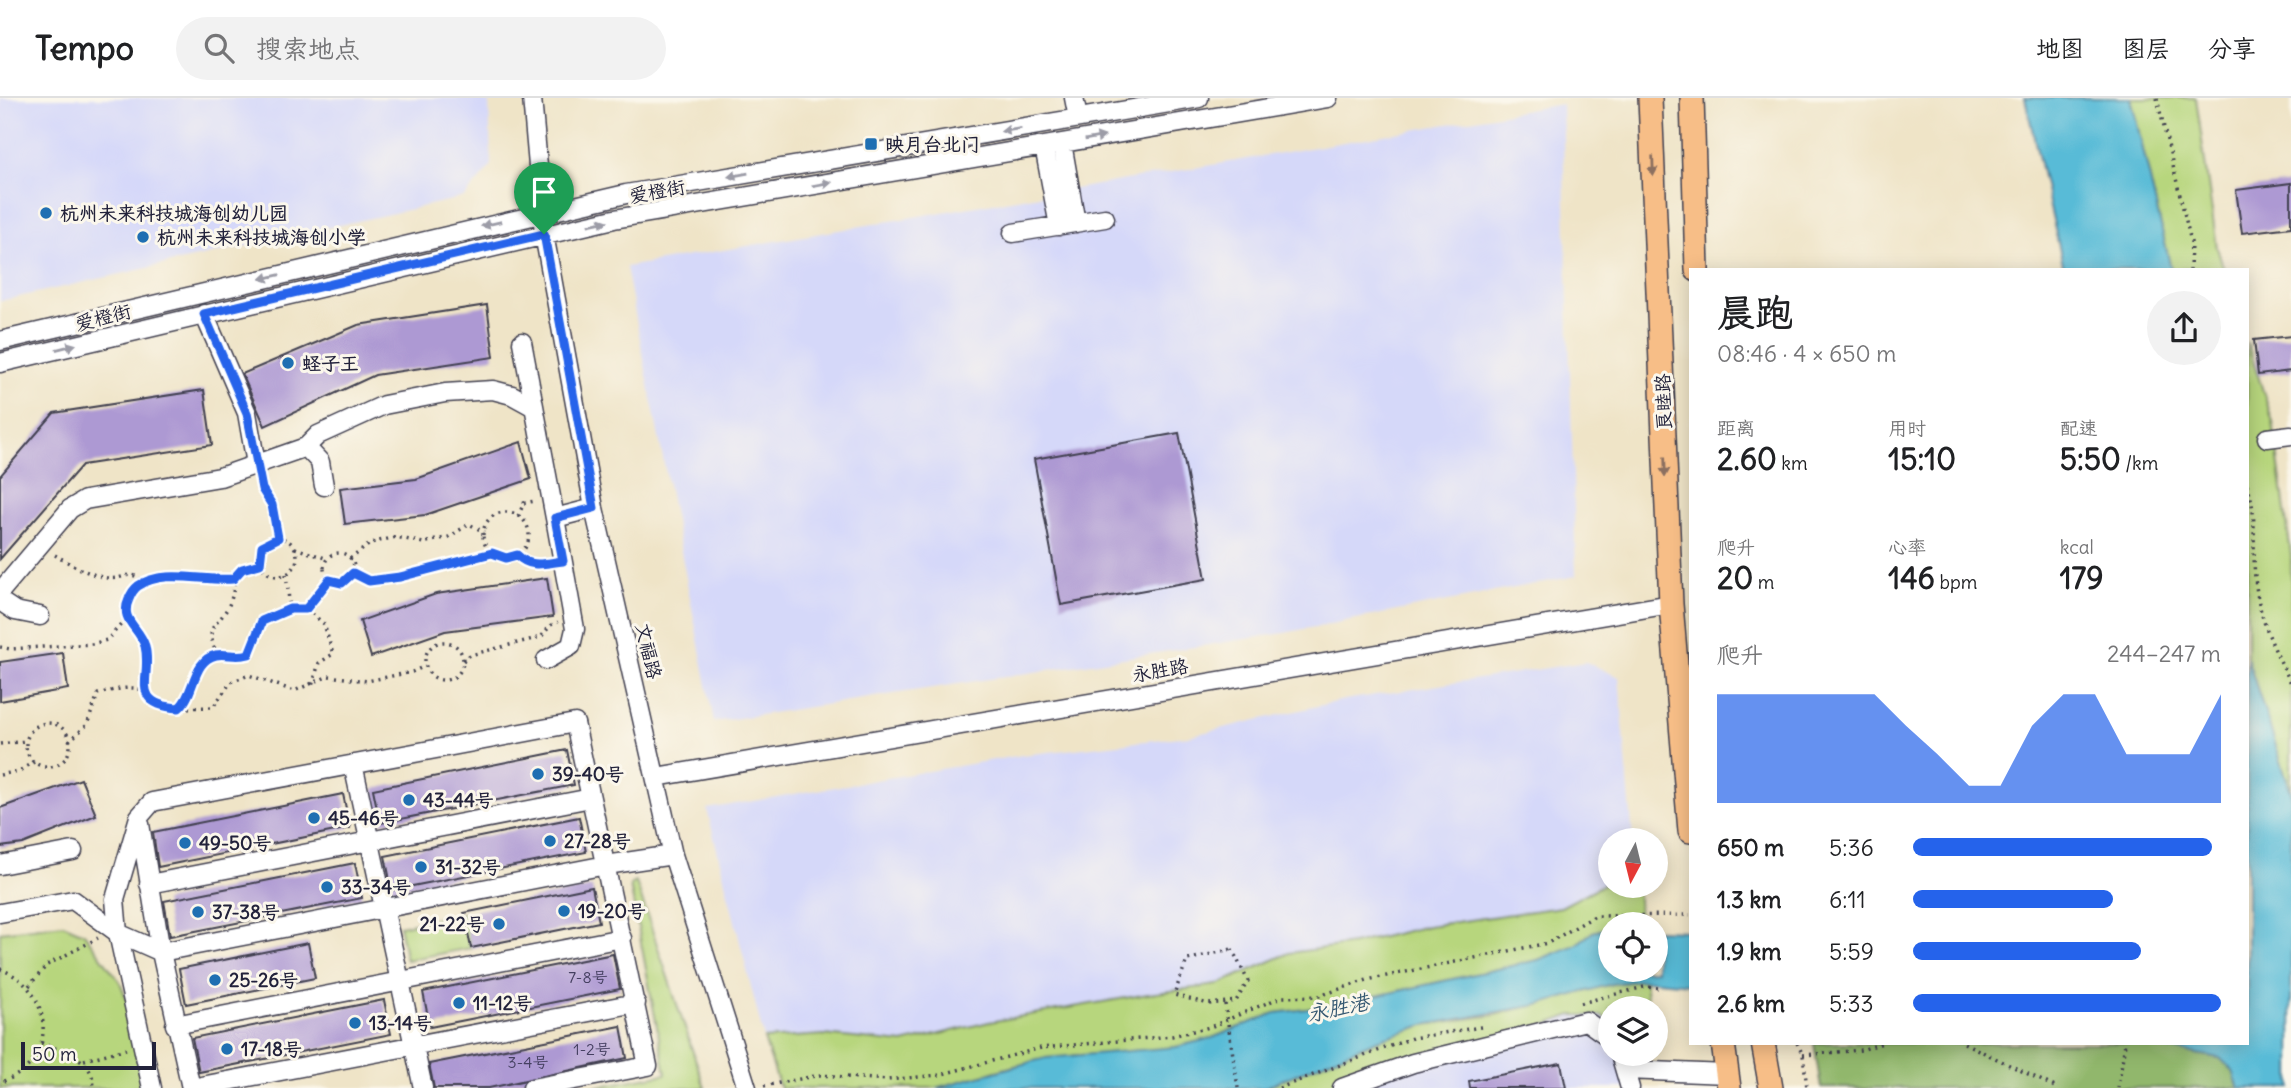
<!DOCTYPE html>
<html lang="zh">
<meta charset="utf-8">
<style>
:root{--surface:#fff;--page:#f2f2f2;--text:#202124;--muted:#757577;--line:#e0e0e0;--accent:#2563eb}
body{margin:0;font-family:Delius,"LXGW WenKai TC",sans-serif;background:var(--page);color:var(--text);height:100vh;display:flex;flex-direction:column;font-size:26px;white-space:nowrap}
*{box-sizing:border-box;margin:0}
p{font-size:23px;color:var(--muted)}
.icon{flex:none;width:38px;height:38px;fill:none;stroke:currentColor;stroke-width:2;stroke-linecap:round;stroke-linejoin:round}
.map{position:relative;flex:1;overflow:hidden}
.details{position:absolute;left:1689px;top:170px;width:560px;height:777px;display:flex;flex-direction:column;background:var(--surface);border-radius:0px;box-shadow:0 4px 18px #0003}
.details>*{flex:none}
.needle{width:46px;rotate:187deg}
.controls{position:absolute;left:1598px;top:730px;display:grid;gap:14px}
.controls a{display:grid;place-items:center;width:70px;height:70px;border-radius:50%;background:var(--surface);box-shadow:0 4px 18px #0003;font-size:35px}
.scale{position:absolute;left:21px;bottom:18px;width:135px;box-sizing:border-box;padding-left:7px;border:4px solid #22223b;border-top:0;font-size:19px;line-height:24px;white-space:nowrap;color:#22223b;-webkit-text-stroke:5px #fbf7ec;paint-order:stroke}
.pin{position:absolute;display:grid;place-items:center;width:60px;height:60px;color:#fff;margin:-72px -30px;border-radius:50% 50% 50% 0;rotate:-45deg;box-shadow:0 0 7px #0007}
.pin .icon{rotate:45deg}
.round{display:grid;place-items:center;flex:none;width:74px;height:74px;border-radius:37px;background:var(--page)}
.headline{display:flex;align-items:center;justify-content:space-between;height:119px;padding:0 28px}
h1{font-size:38px;font-weight:700;line-height:52px}
.figures{display:grid;grid-template-columns:repeat(3,1fr);gap:10px;height:119px;padding:7px 28px}
.figures div{display:grid;align-content:center}
.figures b{font-size:30px;font-weight:700}
.figures small{font-size:19px;font-weight:400}
.figures p{font-size:19px}
.chart{height:196px;padding:14px 28px}
.chart p{display:flex;justify-content:space-between}
.chart svg{width:100%;height:126px;margin-top:7px;fill:var(--accent);opacity:.7}
ul{padding:0 28px;list-style:none;font-size:23px}
li{display:grid;grid-template-columns:112px 84px 1fr;align-items:center;height:52px}
li i{height:18px;border-radius:9px;background:var(--accent)}
header{display:flex;align-items:center;gap:42px;box-sizing:border-box;height:98px;padding:0 35px;background:var(--surface);border-bottom:2px solid var(--line)}
header strong{font-size:33px}
nav{display:flex;gap:38px;margin-inline-start:auto;font-size:24px}
.search{width:490px;height:63px;background:var(--page);display:flex;align-items:center;gap:18px;box-sizing:border-box;padding:0 24px;border-radius:38px;color:var(--muted);font-size:26px}
.map>svg:first-child{display:block}
</style>
<header>
<strong>Tempo</strong>
<div class="search"><svg class="icon" aria-label="search" viewBox="0 0 24 24"><circle cx="10" cy="10" r="6"/><path d="M15 15l6 6"/></svg>搜索地点</div>
<nav><a>地图</a><a>图层</a><a>分享</a></nav>
</header>
<div class="map">
<svg width="2291" height="990" viewBox="0 0 2291 990">
<rect width="100%" height="100%" fill="#fbf7ec"/>
<filter id="ink" filterUnits="userSpaceOnUse"><feTurbulence type="fractalNoise" baseFrequency=".0143" numOctaves="2"/><feDisplacementMap in="SourceGraphic" scale="14" xChannelSelector="R" yChannelSelector="G"/><feConvolveMatrix kernelMatrix="1 2 1 2 8 2 1 2 1" color-interpolation-filters="sRGB"/></filter>
<filter id="wash" filterUnits="userSpaceOnUse"><feTurbulence type="fractalNoise" baseFrequency=".00686" numOctaves="4" result="noise"/><feDisplacementMap in="SourceGraphic" scale="28" xChannelSelector="R" yChannelSelector="G"/><feGaussianBlur stdDeviation="1.57" result="paint"/><feColorMatrix in="noise" values="0 0 0 0 0 0 0 0 0 0 0 0 0 0 0 0 0 1.4 0 .05"/><feComposite in="paint" operator="in"/></filter>
<g filter="url(#wash)">
<rect width="100%" height="100%" fill="#efe4c7"/>
<path fill="#d5d8f9" d="M0,0H489L491,68L465,99L0,203Z
M1562,6L1576,478L1284,535L714,624L626,169Z
M1586,564L1619,579L1633,742H1610V783L1561,809L1428,828L1353,846L1289,855L1217,887L1148,896L989,924L903,945L820,937L764,941L707,711L1023,657L1189,638L1344,602Z
M1572,917L1603,918L1610,924V956H1630L1638,990H1327L1422,958L1536,930Z"/>
<path fill="#b7d67d" stroke="#6c7c5c" stroke-width="2" d="M2131,0H2196L2217,150L2224,171H2171Z
M2247,244L2273,324L2291,457V694L2247,560Z
M1610,783V788H1637L1640,826H1610V829L1593,834L1575,847L1538,862L1331,908L1275,915L1212,940L1176,949L1111,957H1077L1014,968L936,990H780L764,941L824,937L903,945L989,924L1148,896L1217,887L1289,855L1353,846L1428,828L1561,809Z
M636,784L705,990H589L666,976L630,787Z
M464,815L471,850L406,862L399,828Z
M63,826L84,835L120,884L130,910L142,990H0V834Z
M1645,882L1648,910H1610V924L1603,918L1572,917L1536,930L1348,979L1322,990H1263L1374,943L1424,927L1495,917L1612,886Z"/>
<path fill="#91b76c" stroke="#5a6c54" stroke-width="2" d="M1814,945H2134L2220,960L2233,973L2239,990H1821Z"/>
<path fill="#59bbd7" stroke="#3e6e89" stroke-width="2" d="M2025,0H2131L2171,171H2064Z
M2247,560L2291,694V990H2239L2233,973L2220,960L2134,945H2247Z
M1610,829V872H1656V832L1690,833V886L1645,882L1612,886L1538,907L1424,927L1374,943L1263,990H936L1045,960L1176,949L1212,940L1275,915L1331,908L1538,862L1575,847L1593,834Z"/>
<g id="blocks">
<path fill="#ad99d3" d="M2291,85V129L2242,135L2236,92Z
M487,207L494,259L375,277L265,328L242,276L358,227Z
M2291,238V273L2258,277L2254,242Z
M204,292L212,347L82,367L0,461V378L54,315Z
M1179,335L1206,481L1061,507L1034,361Z
M521,344L531,381L425,417L345,426L340,390L416,381Z
M547,480L553,519L445,533L371,559L360,523L436,496Z
M63,555L68,591L0,603V564Z
M567,652L574,687L380,725L373,691Z
M81,681L96,717L23,746L0,749V710Z
M343,696L350,730L158,769L153,734Z
M579,719L586,754L392,792L385,758Z
M355,765L362,800L170,838L164,803Z
M592,789L599,824L471,850L464,815Z
M308,845L315,880L186,906L179,871Z
M613,856L620,891L430,929L423,894Z
M384,902L391,936L199,974L192,940Z
M621,928L627,960L489,990H434L429,966Z
M1561,965L1566,990H1470L1469,983Z"/>
</g>
</g>
<g filter="url(#ink)">
<use href="#blocks" fill-opacity="0" stroke="#413f50" stroke-width="2"/>
<g fill="none" stroke-linecap="round" stroke-linejoin="round">
<defs>
<path id="minor" d="M532,0L544,136L594,410L673,757L747,990
M1074,0L1078,20
M1062,45L1076,125
M1044,48L1059,128
M1013,135L1105,120
M204,216L247,315L256,366
M0,243L626,96L1199,0
M522,244L555,420
M0,265L614,121L1328,0
M2267,340L2291,337
M306,349L320,364L324,388
M0,494L70,411L85,402L220,379L306,349L318,337L384,307L445,295L493,292L512,297L532,308
M0,503L15,513L40,518
M546,562L571,548L575,531L555,420L594,410
M353,666L423,990
M656,679L1671,506
M140,726L161,854L606,767L673,757
M0,767L73,753
M149,786L591,700
M0,815L73,802L118,835L161,854L191,990
M175,927L622,840
M1620,956L1630,990
M1626,972L1727,976
M152,990L118,835L115,801L139,719L152,704L575,625L648,968L532,990
M191,990L636,905
M1342,990L1413,965L1586,923L1610,940"/>
<path id="major" d="M1650,0L1671,506L1690,733
M1692,0L1697,172
M1723,945L1729,990
M1763,945L1771,990"/>
</defs>
<use href="#minor" stroke="#413f50" stroke-width="21"/>
<use href="#major" stroke="#413f50" stroke-width="26"/>
<path stroke="#413f50" stroke-width="3.5" stroke-dasharray="2 5" stroke-linecap="butt" d="M2157,0L2191,144L2190,172
M260,382L272,407L278,440
M2247,386C2259,420 2251,454 2256,488C2260,523 2276,555 2291,585
M483 437a23 23 0 1 1 46 0a23 23 0 1 1-46 0Z
M518,418L524,405L535,403
M259 459a19 19 0 1 1 38 0a19 19 0 1 1-38 0Z
M295,450L328,461
M324 470a15 15 0 1 1 30 0a15 15 0 1 1-30 0Z
M55,457C71,466 88,477 108,480C123,483 130,469 144,485
M517,457L525,465H546
M350,461L371,445L396,439L423,445L449,439L469,426L484,434
M353,475L369,483L400,479L492,455
M286,476L290,511
M307,511L324,526L333,556L319,565L312,588
M126,521L145,547L144,592
M425 563a19 19 0 1 1 38 0a19 19 0 1 1-38 0Z
M0,549L10,551L92,546L107,542L126,521C116,464 202,484 233,481
M217,557C204,524 215,533 228,509C240,485 225,475 260,466
M463,563L470,557L541,539L551,527L558,524
M181,610L213,609L231,584L249,577L294,593L329,578L367,583L412,574L425,568
M26 647a22 22 0 1 1 44 0a22 22 0 1 1-44 0Z
M69,643L87,627L98,596C110,593 133,586 144,593C161,602 153,608 179,610C195,597 192,562 216,557C227,555 236,560 249,556L262,523L290,511H307L329,482
M0,646L26,643
M0,677L19,673L34,664
M1232,851L1248,883L1236,903L1209,906L1174,897L1187,862Z
M0,871C55,890 60,968 0,984
M29,888L47,867L98,840
M1581,905L1644,889L1660,890
M1225,906L1227,919
M41,945C67,955 93,959 94,990
M1797,945L1803,957L1807,990
M1964,945L2057,990
M1803,957L1861,952L1883,945
M84,962L126,951
M764,988L820,977L887,982L939,977L1041,950L1172,938L1210,929L1281,899L1319,898L1367,882L1548,845L1595,818L1690,817
M1279,990L1412,940L1481,929
M2118,990L2125,945"/>
<use href="#minor" stroke="#fff" stroke-width="18"/>
<use href="#major" stroke="#f7be87" stroke-width="23"/>
<path stroke="#413f50" stroke-width="3.5" stroke-dasharray="2 5" stroke-linecap="butt" d="M1227,919L1238,990"/>
</g>
<defs><path id="oneway-solid" d="M-6-.8H1V-3.2L6.5 0L1 3.2V.8H-6Z" transform="scale(1.75)"/></defs>
<g fill="#9c9ca7">
<use href="#oneway-solid" transform="translate(1011 32) rotate(171)"/>
<use href="#oneway-solid" transform="translate(1095 40) rotate(-10)"/>
<use href="#oneway-solid" transform="translate(738 77) rotate(170)"/>
<use href="#oneway-solid" transform="translate(822 86) rotate(-10)"/>
<use href="#oneway-solid" transform="translate(598 125) rotate(-12)"/>
<use href="#oneway-solid" transform="translate(491 126) rotate(167)"/>
<use href="#oneway-solid" transform="translate(270 179) rotate(167)"/>
<use href="#oneway-solid" transform="translate(66 249) rotate(-14)"/>
</g>
<g fill="#8c7061">
<use href="#oneway-solid" transform="translate(1653 68) rotate(88)"/>
<use href="#oneway-solid" transform="translate(1665 369) rotate(88)"/>
</g>
</g>
<g fill="none" stroke-linecap="round" stroke-linejoin="round" filter="url(#ink)">
<defs>
<path id="route" d="M544,136L594,410L555,420L563,463C545,465 531,471 517,457L506,460L492,455L400,479L369,483L353,475L342,485L329,482L306,511H290L262,523L249,556C236,560 227,555 216,557C192,562 195,597 179,610C127,606 153,579 145,548C139,528 119,523 129,501C131,496 134,491 138,488C164,470 204,484 233,481L242,471L260,466L262,448L278,440L272,407L262,391L247,315L204,216Z"/>
</defs>
<use href="#route" stroke="#fff" stroke-width="14"/>
<use href="#route" stroke="#2563eb" stroke-width="9"/>
</g>
<g fill="#1f6fb2" stroke="#fbf7ec" stroke-width="2.5">
<rect x="864" y="39" width="14" height="14" rx="3.5"/>
<circle cx="46" cy="115" r="7"/>
<circle cx="143" cy="139" r="7"/>
<circle cx="288" cy="265" r="7"/>
<circle cx="538" cy="676" r="7"/>
<circle cx="409" cy="702" r="7"/>
<circle cx="314" cy="720" r="7"/>
<circle cx="550" cy="743" r="7"/>
<circle cx="185" cy="745" r="7"/>
<circle cx="421" cy="769" r="7"/>
<circle cx="327" cy="789" r="7"/>
<circle cx="564" cy="813" r="7"/>
<circle cx="198" cy="814" r="7"/>
<circle cx="499" cy="826" r="7"/>
<circle cx="215" cy="882" r="7"/>
<circle cx="459" cy="905" r="7"/>
<circle cx="355" cy="925" r="7"/>
<circle cx="227" cy="951" r="7"/>
</g>
<g text-anchor="middle" stroke-width="6" stroke-linejoin="round" paint-order="stroke">
<g font-size="16" fill="#454061">
<text x="588" y="885">7-8号</text>
<text x="592" y="957">1-2号</text>
<text x="528" y="970">3-4号</text>
</g>
<g font-size="19" font-weight="bold" fill="#22223b" stroke="#fbf7ec" text-anchor="start">
<text x="885" y="53">映月台北门</text>
<text x="60" y="122">杭州未来科技城海创幼儿园</text>
<text x="157" y="146">杭州未来科技城海创小学</text>
<text x="302" y="272">蛏子王</text>
<text x="552" y="683">39-40号</text>
<text x="423" y="709">43-44号</text>
<text x="328" y="727">45-46号</text>
<text x="564" y="750">27-28号</text>
<text x="199" y="752">49-50号</text>
<text x="435" y="776">31-32号</text>
<text x="341" y="796">33-34号</text>
<text x="578" y="820">19-20号</text>
<text x="212" y="821">37-38号</text>
<text x="485" y="833" text-anchor="end">21-22号</text>
<text x="229" y="889">25-26号</text>
<text x="473" y="912">11-12号</text>
<text x="369" y="932">13-14号</text>
<text x="241" y="958">17-18号</text>
</g>
<g font-size="19" fill="#22223b" stroke="#fbf7ec">
<text transform="translate(657 93) rotate(-10)" y="7">爱橙街</text>
<text transform="translate(103 219) rotate(-14)" y="7">爱橙街</text>
<text transform="translate(1663 304) rotate(-92)" y="7">良睦路</text>
<text transform="translate(649 553) rotate(77)" y="7">文福路</text>
<text transform="translate(1160 572) rotate(-10)" y="7">永胜路</text>
</g>
<g font-size="21" font-style="italic" fill="#355872" stroke="#fbf7ec">
<text transform="translate(1338 910) rotate(-12)" y="7">永胜港</text>
</g>
</g>
</svg>
<div class="controls">
<a><svg class="needle" viewBox="-14 -14 28 28"><path d="M0-13l5 13h-10z" fill="#e53935"/><path d="M0 13l5-13h-10z" fill="#757577"/></svg></a>
<a><svg class="icon" aria-label="locate" viewBox="0 0 24 24"><circle cx="12" cy="12" r="6"/><path d="M12 2v4M12 18v4M2 12h4M18 12h4"/></svg></a>
<a><svg class="icon" aria-label="layers" viewBox="0 0 24 24"><path d="M12 4l9 5-9 5-9-5zM3 14l9 5 9-5"/></svg></a>
</div>
<div class="scale">50 m</div>
<div class="pin" style="left:544px;top:136px;background:#1e9e55"><svg class="icon" aria-label="arrive" viewBox="0 0 24 24"><path d="M6 21V4h12l-3 4 3 4H6"/></svg></div>
<section class="details">
<div class="headline"><div><h1>晨跑</h1><p>08:46 · 4 × 650 m</p></div><a class="round"><svg class="icon" aria-label="share" viewBox="0 0 24 24"><path d="M12 15V3M7 8l5-5 5 5M5 13v7h14v-7"/></svg></a></div>
<div class="figures">
<div><p>距离</p><b>2.60<small> km</small></b></div>
<div><p>用时</p><b>15:10</b></div>
<div><p>配速</p><b>5:50<small> /km</small></b></div>
</div>
<div class="figures">
<div><p>爬升</p><b>20<small> m</small></b></div>
<div><p>心率</p><b>146<small> bpm</small></b></div>
<div><p>kcal</p><b>179</b></div>
</div>
<div class="chart"><p><span>爬升</span>244–247 m</p>
<svg viewBox="0 0 160 44" preserveAspectRatio="none"><path d="M0 44V6L10 6L20 6L30 6L40 6L50 6L60 17L70 27L80 38L90 38L100 17L110 6L120 6L130 27L140 27L150 27L160 6V44z"/></svg>
</div>
<ul>
<li><b>650 m</b>5:36<i style="width:97%"></i></li>
<li><b>1.3 km</b>6:11<i style="width:65%"></i></li>
<li><b>1.9 km</b>5:59<i style="width:74%"></i></li>
<li><b>2.6 km</b>5:33<i style="width:100%"></i></li>
</ul>
</section>
</div>
